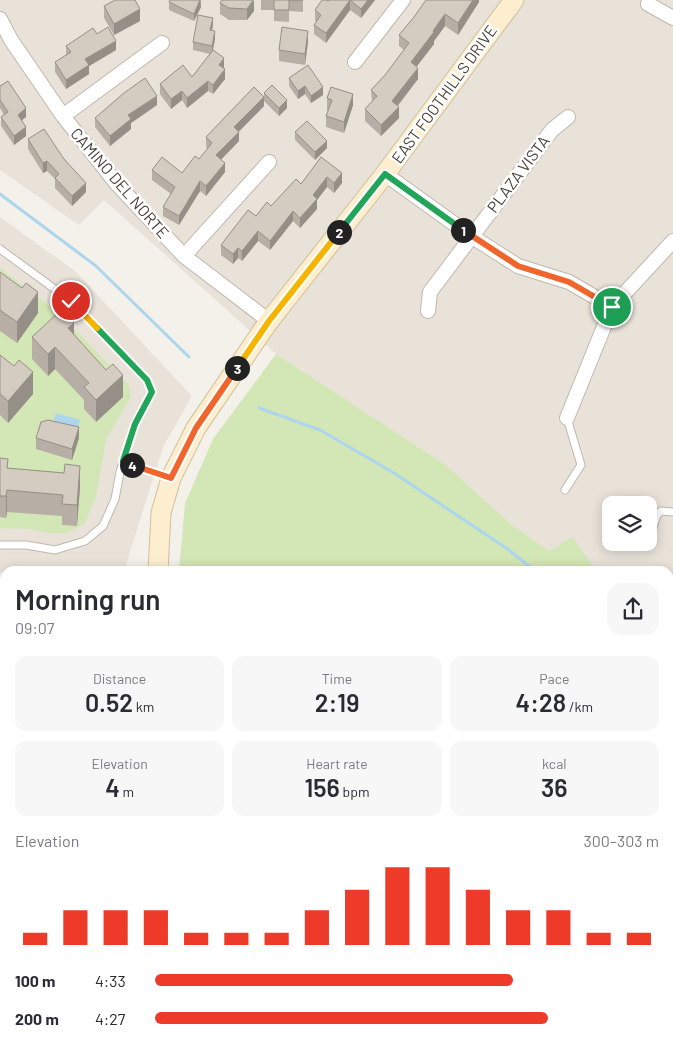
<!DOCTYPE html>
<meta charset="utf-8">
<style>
:root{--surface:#fff;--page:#f7f7f7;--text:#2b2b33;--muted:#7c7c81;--accent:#ed3a29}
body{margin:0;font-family:Barlow,sans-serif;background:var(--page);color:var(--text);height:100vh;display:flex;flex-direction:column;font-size:19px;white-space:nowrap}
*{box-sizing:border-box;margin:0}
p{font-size:16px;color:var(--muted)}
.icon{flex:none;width:28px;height:28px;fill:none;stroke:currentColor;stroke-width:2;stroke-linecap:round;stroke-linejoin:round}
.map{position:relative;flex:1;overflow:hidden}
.side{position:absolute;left:0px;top:566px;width:674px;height:481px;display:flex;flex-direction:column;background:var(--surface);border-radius:15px 15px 0 0;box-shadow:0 2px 12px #0003}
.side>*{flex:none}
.buttons{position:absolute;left:602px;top:496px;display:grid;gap:10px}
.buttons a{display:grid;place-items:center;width:55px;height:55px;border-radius:10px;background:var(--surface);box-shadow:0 2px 12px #0003;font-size:25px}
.pin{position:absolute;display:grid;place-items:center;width:42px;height:42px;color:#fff;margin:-21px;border:2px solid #fff;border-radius:50%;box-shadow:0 1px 5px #0007}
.km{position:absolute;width:25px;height:25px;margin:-12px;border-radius:50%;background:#222;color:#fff;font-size:14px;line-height:25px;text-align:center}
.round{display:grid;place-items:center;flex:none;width:52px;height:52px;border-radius:15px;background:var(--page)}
.headline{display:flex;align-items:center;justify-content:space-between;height:85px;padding:0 15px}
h1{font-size:28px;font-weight:600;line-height:38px}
.figures{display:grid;grid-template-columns:repeat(3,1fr);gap:8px;height:85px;padding:5px 15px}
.figures div{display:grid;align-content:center;border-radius:12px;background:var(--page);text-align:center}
.figures b{font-size:25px;font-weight:600}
.figures small{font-size:14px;font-weight:400}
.figures p{font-size:14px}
.chart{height:140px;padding:10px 15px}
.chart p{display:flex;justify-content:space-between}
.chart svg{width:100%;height:90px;margin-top:5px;stroke:var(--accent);stroke-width:6}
ul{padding:0 15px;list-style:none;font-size:16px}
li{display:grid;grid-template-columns:80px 60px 1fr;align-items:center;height:38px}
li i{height:12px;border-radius:6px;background:var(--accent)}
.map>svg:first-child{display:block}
</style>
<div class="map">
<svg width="673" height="1047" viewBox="0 0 673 1047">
<rect width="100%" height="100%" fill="#f4f1eb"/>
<path fill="#e8e2d9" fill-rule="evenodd" d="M0,0H673V679L669,673V571H597L572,538L549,551L512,525L446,465L276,354L104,200L79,225L0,170ZM611,505H649V542H611Z
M0,217L76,272L192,396L163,447L124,571L0,572Z"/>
<path fill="#f4e7d8" d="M669,947H673V1047H663V1043L669,1042Z"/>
<path fill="#d3e6b6" d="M0,268L57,311L128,384L131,397L106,439L96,496L85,523L68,533H50L30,529L0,528Z
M276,354L446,465L512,525L549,551L572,537L597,571H179L185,503L213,439Z
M669,673L673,679V851L669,852Z
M663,1043V1047H570V1043Z"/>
<path fill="#e3e1df" d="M5,708V746H0V709Z"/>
<path fill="#acd6ed" d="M56,413L80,420L77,431L58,426L54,419Z"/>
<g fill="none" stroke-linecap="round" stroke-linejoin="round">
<path stroke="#acd6ed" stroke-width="3" d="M0,194L96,266L189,357
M259,408L320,430L394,473L509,550L535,571
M619,1047L620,1042"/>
<defs>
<path id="lane" d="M0,249L71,301L147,380L152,392L135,423L120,472L115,499L103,526L85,541L55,550L26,545H0
M123,461L171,478
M565,490L581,465L567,418
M650,543L654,524L657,515L661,511L673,512
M669,595L673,589
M669,602L673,609
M0,819H5
M8,1042V1047
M359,1042L360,1047
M404,1042V1047
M66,1047V1042"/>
<path id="street" d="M648,4L673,18
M0,19L11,40L63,116L116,183L184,256L269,321
M355,62L403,0
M63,116L162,43
M385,174L471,236L518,266L569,282L612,307
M184,256L269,162
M428,311L430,292L552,130L568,117
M567,418L612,307L673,241"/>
<path id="secondary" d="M158,571L161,513L171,478L196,428L269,321L385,174L514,0
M169,1042L170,1047"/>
<path id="primary" d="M0,882H5
M669,895H673
M0,903H5"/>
</defs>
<use href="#lane" stroke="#c0b8ae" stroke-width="9"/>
<use href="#street" stroke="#c0b8ae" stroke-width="16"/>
<use href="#secondary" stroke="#d1c09d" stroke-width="21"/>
<use href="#primary" stroke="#ddb570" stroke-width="24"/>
<use href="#lane" stroke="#fff" stroke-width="7"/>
<use href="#street" stroke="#fff" stroke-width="14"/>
<use href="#secondary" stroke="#fceece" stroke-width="19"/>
<use href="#primary" stroke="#f8daa0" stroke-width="21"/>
</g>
<path fill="#b7afa6" d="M201,0V7L194,21L169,10V2Z
M261,0H303V12L289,11V22L274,21V10H261Z
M329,0H375L361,18L350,10L326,43L314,34V25L316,22L315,20V10Z
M479,0V2L458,35L445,26L434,41V44L416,67L418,79L398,106L399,118L381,136L365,121V109L372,102L371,90L385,75L404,50L399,46V35L414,17Z
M220,3L254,11L247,20H229L220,14Z
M104,6L140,21L114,35L104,18Z
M213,25L212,31L215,39L213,50L224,68L225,79L213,94L208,91L187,108L182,100L171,109L160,94V84L192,77L210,54L193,50V42Z
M97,34L116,50L89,66V74L66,89L55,72V62L66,55V46Z
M308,42L305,65L279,61V50Z
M289,78L323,95L311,103L305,94L298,99L289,86Z
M0,86L26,117L22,120L26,136L14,145L1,126V117L4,115L0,108Z
M264,93L287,108L279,116L264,101Z
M327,98L353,105L344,133L326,127V116L328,110H327Z
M157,105L131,123V129L110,146L95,127V118Z
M264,106L239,132V141L221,159L225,172L206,196L200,191L179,225L163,216V207L171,194L152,180V170L182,173L199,159L208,149L206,147V137Z
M295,132L327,148L315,160L295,140Z
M28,139L64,159L86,192L72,206L55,188V179L47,171L43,173L28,149Z
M321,157L342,183L334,193L327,187L317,200V209L300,228L293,221L270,250L258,241L242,261L238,258L233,264L221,255V245L301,184Z
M0,272L38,313L17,343L0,331Z
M74,334L123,397L96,422L84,409V400L55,369L48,376L32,359V337Z
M0,355L33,394L8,423L0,415Z
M36,438H79L72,460L36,449Z
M0,458L8,468L80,487L77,526L62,525V516L7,512L6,518L0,517Z
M0,619H5V705H0Z
M13,1042H19V1047H13Z"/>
<path fill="#958f87" d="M200,0L201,7L194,21V14Z
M254,0V11L247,20V9Z
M350,0V10L326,43V33Z
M368,0H375L361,18V9Z
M473,0H479V2L458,35V23Z
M140,9V21L114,35V24Z
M445,14V26L434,41V44L411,74V62Z
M213,18V25L210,38V30Z
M215,31V39L212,54V46Z
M308,31V42L305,65V54Z
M116,41V50L89,66V74L66,89V80L85,59Z
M224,58V68L219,75V65Z
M418,68V79L392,112V101Z
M225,69V79L213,94V85Z
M208,81V91L187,108V98Z
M305,86V94L298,99V91Z
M323,87V95L311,103V96Z
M182,91V100L171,109V99Z
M353,94V105L344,133V122Z
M157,96V105L131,123V129L110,146V136L128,115Z
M264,97V106L234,136V127Z
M287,100V108L279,116V108Z
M399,107V118L381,136V125Z
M26,108V117L18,123V115Z
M26,127V136L14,145V136Z
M239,132V141L216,165V155Z
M327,141V148L315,160V152Z
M47,161V171L43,173V163Z
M225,163V172L206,196V186Z
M342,173V183L334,193V183Z
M327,177V187L317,200V209L300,228V218L313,195Z
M200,181V191L179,225V216Z
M86,183V192L72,206V196Z
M293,211V221L270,250V241Z
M258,231V241L242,261V251Z
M238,248V258L233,264V254Z
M38,292V313L17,343V322Z
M74,323V345L68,328Z
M55,347V369L48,376V354Z
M33,372V394L8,423V401Z
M123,375V397L96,422V400Z
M79,427V438L72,460V449Z
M80,466V487L77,526V505Z
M7,490V512L6,518V496Z"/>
<path fill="#d5ccc1" stroke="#958f87" d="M115,0H135L140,9L114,24L104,6Z
M170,0H200L194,14L169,2Z
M222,0H253L247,9L229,8L220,3Z
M274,0H303H289V10H274Z
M322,0H327L328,1L329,0H368L361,9L350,0L326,33L314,25L321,15L315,10Z
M426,0H473L458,23L445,14L433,31L434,32L411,62L418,68L392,101L399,107L381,125L365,109L377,96L371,90L385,75L409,43L399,35L414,17Z
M198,15L213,18L210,30L215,31L212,46L193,42Z
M108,27L116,41L85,59L89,65L66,80L55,62L71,52L66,46L93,28L97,34Z
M282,27L308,31L305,54L279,50Z
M213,50L224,58L219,65L225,69L213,85L208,81L187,98L182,91L171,99L160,84L183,65L192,77Z
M308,65L323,87L311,96L305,86L298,91L289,78Z
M145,78L157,96L128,115L131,119L110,136L95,118L124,93Z
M8,81L26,108L18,115L26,127L14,136L1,117L8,112L0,100V86Z
M272,85L287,100L279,108L264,93Z
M254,87L264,97L234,127L239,132L216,155L225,163L206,186L200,181L179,216L163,207L175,187L152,170L162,157L182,173L195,156L199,159L212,143L206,137Z
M331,87L353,94L344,122L326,116L332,100L327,98Z
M307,121L327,141L315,152L295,132Z
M44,129L64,159L86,183L72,196L55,178L59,174L47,161L43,163L28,139Z
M321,157L342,173L334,183L327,177L313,195L317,199L300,218L293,211L270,241L258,231L242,251L238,248L233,254L221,245L248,210L256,216L267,202L271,206L296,179L301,184Z
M0,272L22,288L26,283L38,292L17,322L0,310Z
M61,310L74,323L68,328L106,370L113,364L123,375L96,400L84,387L89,383L55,347L48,354L32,337Z
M0,355L14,366L19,360L33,372L8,401L0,394Z
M48,420L79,427L72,449L36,438L41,422Z
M0,458L8,459L7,468L64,473L65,464L80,466L77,505L62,504L63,495L7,490L6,496H0Z
M0,619H5V690H0Z
M109,1042H131V1047H109Z
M319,1042H340V1047H320Z
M379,1042H400V1047H379Z"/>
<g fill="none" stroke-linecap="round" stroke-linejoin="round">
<defs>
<path id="split-1" d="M463,230L518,266L569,282L612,307"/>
<path id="split-2" d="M339,232L385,174L463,230"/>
<path id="split-3" d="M237,368L269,321L339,232"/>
<path id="split-4" d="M132,465L171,478L196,428L237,368"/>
<path id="split-5" d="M97,328L147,380L152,392L135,424L123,461L132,465"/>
<path id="split-6" d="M71,301L97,328"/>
</defs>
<use href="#split-1" stroke="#fff" stroke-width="10"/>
<use href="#split-2" stroke="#fff" stroke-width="10"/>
<use href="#split-3" stroke="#fff" stroke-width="10"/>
<use href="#split-4" stroke="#fff" stroke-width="10"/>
<use href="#split-5" stroke="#fff" stroke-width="10"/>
<use href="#split-6" stroke="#fff" stroke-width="10"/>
<use href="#split-1" stroke="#f0652b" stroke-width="6"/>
<use href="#split-2" stroke="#22a559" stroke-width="6"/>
<use href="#split-3" stroke="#f5b400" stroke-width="6"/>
<use href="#split-4" stroke="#f0652b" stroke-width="6"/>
<use href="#split-5" stroke="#22a559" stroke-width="6"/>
<use href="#split-6" stroke="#f5b400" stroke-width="6"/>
</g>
<g text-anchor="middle" stroke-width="5" stroke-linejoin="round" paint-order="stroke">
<g font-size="16" fill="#484139" stroke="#fff">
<text transform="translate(444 94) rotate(-54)" y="6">EAST FOOTHILLS DRIVE</text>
<text transform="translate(518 174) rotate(-53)" y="6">PLAZA VISTA</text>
<text transform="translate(120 183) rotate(49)" y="6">CAMINO DEL NORTE</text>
</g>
</g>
</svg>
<div class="buttons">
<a><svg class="icon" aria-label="layers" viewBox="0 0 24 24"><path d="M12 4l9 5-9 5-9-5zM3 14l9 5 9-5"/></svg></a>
</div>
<div class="pin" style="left:612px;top:307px;background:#1e9e55"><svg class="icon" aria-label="arrive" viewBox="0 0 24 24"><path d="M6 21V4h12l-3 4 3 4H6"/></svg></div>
<div class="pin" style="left:71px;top:301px;background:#d93025"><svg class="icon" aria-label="check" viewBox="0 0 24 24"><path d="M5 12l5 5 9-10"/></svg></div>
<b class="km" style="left:463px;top:230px">1</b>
<b class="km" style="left:339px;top:232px">2</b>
<b class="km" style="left:237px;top:368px">3</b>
<b class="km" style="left:132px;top:465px">4</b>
<section class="side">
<div class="headline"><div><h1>Morning run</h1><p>09:07</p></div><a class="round"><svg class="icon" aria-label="share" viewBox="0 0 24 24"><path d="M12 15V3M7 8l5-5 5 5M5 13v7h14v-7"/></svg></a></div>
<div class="figures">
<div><p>Distance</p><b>0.52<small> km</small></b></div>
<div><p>Time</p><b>2:19</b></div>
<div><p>Pace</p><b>4:28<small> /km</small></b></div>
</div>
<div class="figures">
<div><p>Elevation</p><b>4<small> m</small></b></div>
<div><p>Heart rate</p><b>156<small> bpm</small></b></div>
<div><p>kcal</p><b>36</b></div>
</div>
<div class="chart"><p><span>Elevation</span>300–303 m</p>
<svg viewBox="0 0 160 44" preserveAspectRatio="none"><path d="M5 44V38M15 44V27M25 44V27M35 44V27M45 44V38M55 44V38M65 44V38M75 44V27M85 44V17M95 44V6M105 44V6M115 44V17M125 44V27M135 44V27M145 44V38M155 44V38"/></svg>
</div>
<ul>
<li><b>100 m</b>4:33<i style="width:71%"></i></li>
<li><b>200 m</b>4:27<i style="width:78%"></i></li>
</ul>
</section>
</div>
